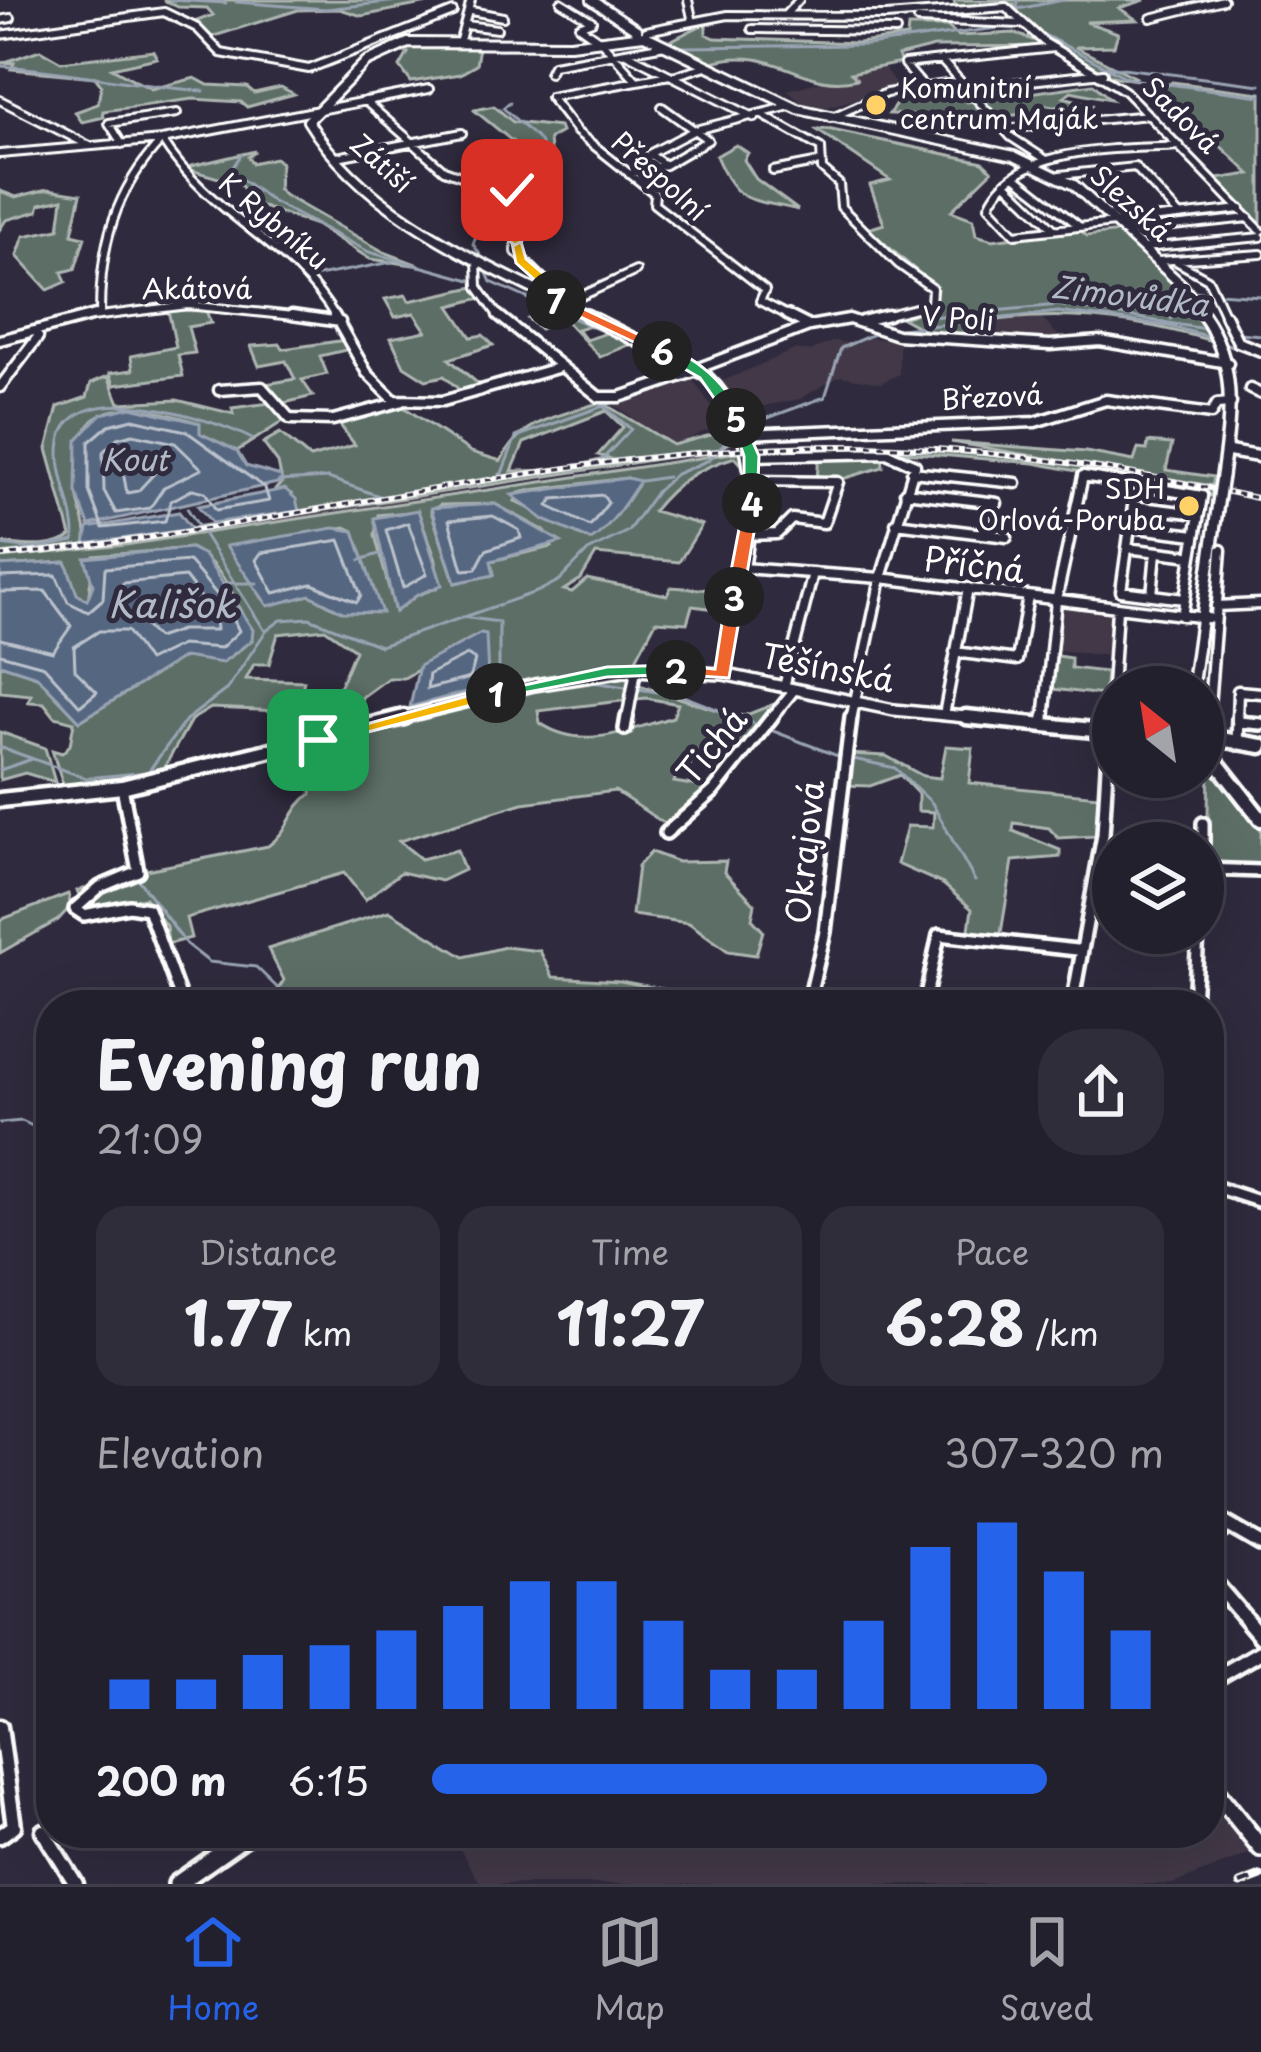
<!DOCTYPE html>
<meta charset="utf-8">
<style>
:root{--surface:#23202e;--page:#2f2d3a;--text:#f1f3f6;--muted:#a3a3aa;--line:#403e4a;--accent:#2563eb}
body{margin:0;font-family:"Playpen Sans",sans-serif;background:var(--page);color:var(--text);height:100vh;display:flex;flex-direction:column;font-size:45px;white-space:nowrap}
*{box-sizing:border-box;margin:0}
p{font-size:39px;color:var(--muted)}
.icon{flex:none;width:66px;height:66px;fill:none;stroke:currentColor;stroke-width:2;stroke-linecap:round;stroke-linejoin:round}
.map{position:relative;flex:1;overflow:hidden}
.sheet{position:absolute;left:36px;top:990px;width:1188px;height:858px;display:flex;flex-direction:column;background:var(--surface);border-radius:48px;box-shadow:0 12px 48px #0002,0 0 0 3px var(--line)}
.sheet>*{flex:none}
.needle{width:78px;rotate:330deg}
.buttons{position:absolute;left:1092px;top:666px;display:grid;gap:24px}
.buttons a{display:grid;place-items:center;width:132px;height:132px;border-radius:50%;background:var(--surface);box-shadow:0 12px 48px #0002,0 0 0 3px var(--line);font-size:60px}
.pin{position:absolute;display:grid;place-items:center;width:102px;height:102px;color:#fff;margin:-51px;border-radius:24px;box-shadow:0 6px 18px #0006}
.km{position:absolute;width:60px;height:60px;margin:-30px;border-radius:50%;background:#222;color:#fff;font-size:33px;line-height:60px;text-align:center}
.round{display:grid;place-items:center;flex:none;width:126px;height:126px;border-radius:48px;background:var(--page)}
.headline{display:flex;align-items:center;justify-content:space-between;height:204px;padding:0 60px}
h1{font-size:66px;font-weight:700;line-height:90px}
.stats{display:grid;grid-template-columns:repeat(3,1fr);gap:18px;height:204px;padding:12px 60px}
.stats div{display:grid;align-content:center;border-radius:30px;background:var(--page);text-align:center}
.stats b{font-size:60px;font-weight:700}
.stats small{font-size:33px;font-weight:400}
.stats p{font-size:33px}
.chart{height:336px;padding:24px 60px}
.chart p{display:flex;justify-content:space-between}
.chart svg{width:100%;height:216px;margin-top:12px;stroke:var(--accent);stroke-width:6}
ul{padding:0 60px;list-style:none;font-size:39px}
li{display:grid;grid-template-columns:192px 144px 1fr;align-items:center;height:90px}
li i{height:30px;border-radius:15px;background:var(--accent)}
.dock{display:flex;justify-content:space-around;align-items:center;height:168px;border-top:3px solid var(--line);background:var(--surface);font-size:33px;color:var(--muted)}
.dock a{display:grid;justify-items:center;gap:6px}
.dock .active{color:var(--accent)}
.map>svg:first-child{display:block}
</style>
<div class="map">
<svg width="1261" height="1884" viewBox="0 0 1261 1884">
<rect width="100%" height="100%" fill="#2f2a3d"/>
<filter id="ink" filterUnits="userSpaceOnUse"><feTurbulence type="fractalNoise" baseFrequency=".00833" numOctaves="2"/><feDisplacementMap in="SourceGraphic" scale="24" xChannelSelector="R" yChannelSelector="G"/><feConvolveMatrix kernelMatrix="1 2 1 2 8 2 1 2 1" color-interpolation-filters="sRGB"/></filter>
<g filter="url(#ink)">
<path fill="#423947" d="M883,66L897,87L824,108L805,105L787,90Z
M1038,314L1063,341H988L983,328L990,321Z
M868,338L899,340V374L881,383L840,376L800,399L739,411L718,383L796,349L809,351L834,341L856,344Z
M684,378L693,380L724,423L673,445L614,405Z
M887,444L1109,465L1261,496V501L1108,468L951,450H768L655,461L125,545L0,558L653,457L767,446Z
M1058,604L1112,609L1110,656L1055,650Z
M1209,1805L1251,1853L1173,1884H481L460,1850L493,1833H1209Z"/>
<path fill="#5c6e66" stroke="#aeb6b2" stroke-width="3" fill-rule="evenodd" d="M163,0H443L362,16L340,9L298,10L211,37L192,23L213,15L207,8L178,7Z
M953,0H1145L1119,8L1137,20L1086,22L1118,33L1114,46L1075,47L1135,77C1108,88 1037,32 1015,13L1014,4L957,7Z
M706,23V34L715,38L858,43L907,37L908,27H948L958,36L1014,33L1049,46L934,47L898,56L901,63L851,73L857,79C802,93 776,42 708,63L666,43Z
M409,45L479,46L476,65L460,74L411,82L400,67L408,53L393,50Z
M40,50L61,62L153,51L157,58L112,68L151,89L195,78L208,85L247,87L254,93L281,87L294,94L247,107L241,102L193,99L103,111L104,117L82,122L75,112L98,104L101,85L95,77L11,69L14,63H2Z
M1172,82L1261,93V225L1217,179L1250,174L1161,90Z
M1093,84L1110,99L1071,91L1064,97L1092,105L1086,111L1041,104L1033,113L997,117L988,124L976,118L889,114L899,100L930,94L926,87L944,85L967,102Z
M494,106L513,122L559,127L561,132L549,139L551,163H530L528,154L474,110Z
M827,129L983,162L992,171L951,211L973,219L976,235L993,240L1078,228L1087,236L1120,232L1185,295L1212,341C1139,319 1066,310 990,321L974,339L931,334L902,318L934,307L937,289L868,229L884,224L870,185L890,180L817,130Z
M736,145L748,153L744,160L756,179L798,210C748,198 737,205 716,156Z
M255,151L248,157L252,163L275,158L281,163L278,189L284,195L384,252L421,266L370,259L316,225L254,204L240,184L183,168Z
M48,189L81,194L72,234L85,237L75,269L62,272L66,282L48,290L17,256L24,236L59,229L63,199L40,204L38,211L6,220L0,229V191L16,197Z
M474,287L481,298L450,306L471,337L483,335L493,345L449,359L483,388L464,394L444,376L426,380L404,366L391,338L426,331L414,313L395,317L385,299L406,295L409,301Z
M559,305L597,323L577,329L586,340L612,331L636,342L600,357L564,319L540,329L528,319Z
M168,310L206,311L211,323L188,327L195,353L178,355L183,376L114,385L110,373L133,370L131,356L176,347Z
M346,340L350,349L320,356L327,374L302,380L313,396L276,405L266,384L295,379L286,361L259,366L251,346L280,344L283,349Z
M108,376L119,403L177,400L234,414L232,408L270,403L285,420L237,451L199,433V423C126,401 70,393 77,490C78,510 88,523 86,544L298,511L292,494L275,490L282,482L278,463L263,443L280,433L310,458L355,445L337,421L399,404L471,452L501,461C521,419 561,416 601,402L673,445L734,429L738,438L717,450L124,541L0,554V543C22,545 53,551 71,536L47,449L58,407L87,397L91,383ZM606,411L623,427L598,455L608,458L561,470L512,471L524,443Z
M951,442L1086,452L1134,461L1138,449L1147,450L1148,442L1172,444L1166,470L1214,477L1212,486Z
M888,447L1062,461L1212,490L1211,496L1034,463L891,451L882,452L883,467L839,480H817L819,453L786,449Z
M745,451L750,474L735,457C699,468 677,481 653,511L702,525L679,562L596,554L581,579L564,590L572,592L587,579L667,595L671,587L730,591L724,610L692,606L687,623L656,621L636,659L643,664L568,673L422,707L480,688L468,641L404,678H388L362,697L359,712L328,713L355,650L325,629L278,634L269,664H254L246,679L304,681L301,693L330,694L324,713L211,708L191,720L160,775L65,791L52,750L62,753L70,745L74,722L55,717L44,703L28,702L31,695L0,692V664L37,676L80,721L184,657L229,658L252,640C240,607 224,565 191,548L94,556L88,601L77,595L66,562L0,566V558L125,545ZM627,478L628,493L590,540L515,501L519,493L532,490ZM495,504L545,531L552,547L491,561L494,574L455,583L431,511L440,505ZM418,511L436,560L437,588L417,595L395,612L375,535L378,515ZM345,527L354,531L379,606L334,608L310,595L262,598L245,565L227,548Z
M1057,656L1071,658V668L1106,672L1104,695L1052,689Z
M628,672L639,685L723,712L744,716L779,702L742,748L694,751L690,766L680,765L674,782L711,788L665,824L615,791L523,803L399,841L421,859L457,850L464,870L441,881L401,872L365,900L344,873L186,918L191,938L168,944L166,926L145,898L86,908L77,891L146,870L268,846C289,832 291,807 311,794L314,743L535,687ZM646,698L678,704L673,717C627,730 583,752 540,723L538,711Z
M0,732L45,748L55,782L25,773L0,780Z
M946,746L973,748L969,783L1099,796L1095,836L1058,838L1049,828L1014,823L1013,831L1060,850V857L1013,861L1000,939L968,936L972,909L943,884L897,864L907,826L933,827L934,812L918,811V794L900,775L870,786L845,785L849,754L886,756L923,776L940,778Z
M1209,763L1261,827V867L1207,865Z
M651,852L678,862L726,861L724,872L755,904L752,919L763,931L756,955L728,951L689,923L632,915L638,866Z
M68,894L71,906L58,920L0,953V920Z
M389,911L464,957L505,947L540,951L553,977L620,981L710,998L708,1005H287L277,991L284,980L268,949Z"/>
<path fill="#556680" stroke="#99a3b3" stroke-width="3" d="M131,407L200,423V433L237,451L246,466L281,476L282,482L89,525L76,492L77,440L101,414Z
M627,478L640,481C628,499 610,528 591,540L544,520L512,495Z
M285,489L296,499L299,511L212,523L198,506Z
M495,504L561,542L491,561L494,575L455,583L431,508Z
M418,510L442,585L417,595L395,612L374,518Z
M179,512L192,529L85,544L88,528Z
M334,528L354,531L382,613L343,612L310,595L268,606L226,546Z
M190,548L204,555L253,630L252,640L222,663L184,657L80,721L37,676L0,664V566L66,562L77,594L87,600L93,585L85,558Z
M481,633L486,634L488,678L481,688L410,707L419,666Z"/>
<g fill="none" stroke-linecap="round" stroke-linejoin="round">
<path stroke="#bbc2cc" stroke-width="3" d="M133,419L186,431L265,488L269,501L216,510L205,492L193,489L171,501L165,521L103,528L89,491V442L109,425Z
M133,434L175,443L202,469L164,487L150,508L116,513L104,491L103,452L117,438Z
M135,452L160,458L163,464L138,491L127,493L121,461Z
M603,495L608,503L590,526L548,506L553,499Z
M493,516L519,530L521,538L486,550L476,569L463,570L449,520Z
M408,523L427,574L403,588L386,530Z
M340,540L361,595L357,602L312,584L274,593L256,560L261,553Z
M0,577L56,575L68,602L88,612L103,599L105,568L189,561L228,608L239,631L221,648L181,645L148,661L127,631H99L74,647L75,670L97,692L80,706L44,666L0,654
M185,577L215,616L216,630H181L157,638L139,620L116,611L123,583Z
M0,592L45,591L71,626L53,652L0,639
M467,655L475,660L470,678L427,689L429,674Z"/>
<path stroke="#99a3b3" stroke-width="3" d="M170,0L226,3
M236,2L326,9L406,0
M1018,9L1063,0
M1017,13L1018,0
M1037,31L1129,79L1261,96
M680,47L867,45L1006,27
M0,66C70,70 134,86 204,91
M1106,66L1261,85
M241,155L230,171L273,202L369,252L474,281
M485,262L473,244C486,205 515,188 548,166L540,141L503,108L510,102
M486,271L491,282L633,345L671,378
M307,278L392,262
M1191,291L1261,296
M1171,319L1178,309L1168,295L1181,291
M929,326L926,320L931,317L1058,305L1205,329
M892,330L1058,312L1169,326L1214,338
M1239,333L1261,335
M1223,343L1253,352
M743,427L825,397L841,348L876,333
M597,465L631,429L604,407
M279,481L328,478L382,497L494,479L502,473L516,437L620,400
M641,481L667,477
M187,508L265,631
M0,545L32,549L74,541C76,507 54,475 60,441C73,373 215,419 252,439
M360,560L379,554
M225,583H257
M462,617L499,622V684L560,676
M587,681L683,696L835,755L895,768L932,803L975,881
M0,747L86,778L148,772L186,720L227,689L266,631L281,620L309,618L380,646L539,591L560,580L588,551L628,531L657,491L676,474L709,460L734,432
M0,770L32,759
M119,790L127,840
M137,878L186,944L209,962L256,967L295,1005
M0,1123L22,1121L51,1135"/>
<defs>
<path id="street-far3" d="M688,0L692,18
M561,2L592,21L579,26L602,42L637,81
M471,11L503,17
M785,15L799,0
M1151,18L1223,0
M0,20L11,18
M918,20L1021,24
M466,25L497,29
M752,29L896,31
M646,31L728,15L886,16L1006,7L1044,42L1125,91L1261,231
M0,35L164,12L197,28L221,53L309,69L453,12
M460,40L471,0
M626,53L755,118
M941,60L1011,137L1045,159
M549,73L553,65L665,45
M670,75L550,97L577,132L655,194L654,204L765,290L760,301L793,318
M673,76L706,66
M923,86L904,64L1054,48
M966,88L1103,73
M0,100L88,145
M365,101L444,170L520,197L527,204L516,229V252L556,291L548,297
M764,116L821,148L822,169L839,184L841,207L898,264L932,288L931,304L876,318
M830,118L886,93L960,82
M1003,129L1149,115
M162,140C210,217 294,244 336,318
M122,144L109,123L177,113
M1180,146C1122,150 1016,143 989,206L1015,234L1241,209
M0,154L162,140L429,89
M337,157L462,133
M665,165L649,154L695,130L790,106
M773,171L820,162
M629,174L665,165L708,140L662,107
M1060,175L1135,167L1179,215
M1015,176L1079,226
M1005,182L1054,229
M1125,231L1249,218
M1143,248L1261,237
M1174,260L1208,279L1226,318
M477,261L478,287L500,318
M1158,261L1261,254
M564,304L636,271
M100,313C100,245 115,190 162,140
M84,318L188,305L312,318"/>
<path id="street-far2" d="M292,315L340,322
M334,315L367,373L394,400L443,401L557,368
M498,315L599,397H620L697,371
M787,315L809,326
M1225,315L1238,342L1261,351
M862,321L888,315
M0,340L95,315
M696,369L809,326L849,319L897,335L1050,345L1100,341L1228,363
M0,387L38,337
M1250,389L1261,394
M219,390L262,387L290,419L333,420L400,402
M744,434L1035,422L1106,400L1211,414L1217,404L1231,403
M751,456L887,453L915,465L881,578L851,720
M912,472L1016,483
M905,492L997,503
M896,523L1007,537
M1130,527L1195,535
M982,534L989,502
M748,535L777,534L792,519L824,523L838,482L754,481
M1127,548L1191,556
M742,568L881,578L1215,619
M1152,595L1156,552
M1184,599L1121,591L1133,506L1198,514
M1216,606L1261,604
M955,652L1017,660L1028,596
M784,687L813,573
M944,715L968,588
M627,720L636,670
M770,720L794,690
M1044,720L1056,601L1083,476L1202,496L1182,616
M1110,720L1117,609
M1208,720L1221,550
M1237,720L1238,691L1261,693"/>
<path id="street-far1" d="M1238,722L1261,724
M1208,723V717
M1043,725L1044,717
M625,729L627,717
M1237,744L1238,717
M122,787L138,871L100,887L75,909L84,915L129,906L148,909L183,1005
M1203,823V843
M666,833L714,791L772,717
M1203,869L1261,871
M808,1005L825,932L851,717
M924,1005L939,935L1077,950
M1072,1005L1103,835L1110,717
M1194,1005L1198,933
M1209,1185L1261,1202"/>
<path id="street" d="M1209,1514L1261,1544
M1209,1541L1228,1525
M1209,1576L1261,1637
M1209,1682L1261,1652
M0,1727L14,1826L0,1836
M43,1831L76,1884"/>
<path id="secondary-far3" d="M592,0L637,30
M644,35L798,109L1014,156L1074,185L1183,286L1205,318
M592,318C494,268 367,219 308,121L366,62L408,43L570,44L644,35"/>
<path id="secondary-far2" d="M586,315L705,375C786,451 738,579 723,674
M1203,315C1239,366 1230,418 1222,476
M1226,451L1261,457
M1192,687L1218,503
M392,720L534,685L630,670L723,674L894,710L996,720"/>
<path id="secondary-far1" d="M966,717L1113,732
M1203,736L1261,746
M1209,753L1261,819
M0,800L122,787L404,717"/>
<path id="secondary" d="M1209,1783L1261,1848
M177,1884L250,1833"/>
</defs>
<use href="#street-far3" stroke="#fff" stroke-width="12"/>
<use href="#street-far2" stroke="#fff" stroke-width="15"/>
<use href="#street-far1" stroke="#fff" stroke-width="18"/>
<use href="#street" stroke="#fff" stroke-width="21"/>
<use href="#secondary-far3" stroke="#fff" stroke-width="14"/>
<use href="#secondary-far2" stroke="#fff" stroke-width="16"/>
<use href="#secondary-far1" stroke="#fff" stroke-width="21"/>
<use href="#secondary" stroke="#fff" stroke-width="24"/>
<use href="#street-far3" stroke="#2f2a3d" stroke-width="6"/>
<use href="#street-far2" stroke="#2f2a3d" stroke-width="8"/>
<use href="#street-far1" stroke="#2f2a3d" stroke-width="9"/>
<use href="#street" stroke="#2f2a3d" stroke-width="12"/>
<use href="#secondary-far3" stroke="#2f2a3d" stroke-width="8"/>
<use href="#secondary-far2" stroke="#2f2a3d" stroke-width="9"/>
<use href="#secondary-far1" stroke="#2f2a3d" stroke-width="12"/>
<use href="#secondary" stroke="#2f2a3d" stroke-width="15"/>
<defs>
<path id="rail-far1" d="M0,556C277,530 550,449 829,446C975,444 1119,468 1261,499"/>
<path id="rail" d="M1240,1884L1261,1876"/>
</defs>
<use href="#rail-far1" stroke="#fff" stroke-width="6"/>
<use href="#rail" stroke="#fff" stroke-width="9"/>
<use href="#rail-far1" stroke="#2f2a3d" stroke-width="3" stroke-dasharray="6" stroke-linecap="butt"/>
<use href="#rail" stroke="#2f2a3d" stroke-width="4.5" stroke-dasharray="12" stroke-linecap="butt"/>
<defs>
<path id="secondary-bridge" d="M1218,503L1222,476"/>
</defs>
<use href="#secondary-bridge" stroke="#fff" stroke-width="16" stroke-linecap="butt"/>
<use href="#secondary-bridge" stroke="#2f2a3d" stroke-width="9"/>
</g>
</g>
<path fill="#f5b400" stroke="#fff" stroke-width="3" d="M496,688L502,697L318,745L309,740Z"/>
<path fill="#22a559" stroke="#fff" stroke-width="3" d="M676,665L682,674L607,677L496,698L488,693L607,667Z"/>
<path fill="#f0652b" stroke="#fff" stroke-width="3" d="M734,592L743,597L729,678L670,674L676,665L715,669L726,597Z"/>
<path fill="#f0652b" stroke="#fff" stroke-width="3" d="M752,498L759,503L743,597L734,602L726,597L744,503Z"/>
<path fill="#22a559" stroke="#fff" stroke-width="3" d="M730,415H741L759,456L757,506L744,503V456Z"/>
<path fill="#22a559" stroke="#fff" stroke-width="3" d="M657,348C690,347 736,392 741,421H730L700,378L657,353Z"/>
<path fill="#f0652b" stroke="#fff" stroke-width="3" d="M556,296L667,348L669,351L657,353L551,303Z"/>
<path fill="#f5b400" stroke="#fff" stroke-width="3" d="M511,238H520L526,259L560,288V303L543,300L547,291L516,263Z"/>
<path fill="#f5b400" stroke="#fff" stroke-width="3" d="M507,187H516L533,204L522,241L515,245L509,241L520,205Z"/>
<g fill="#ffd166" stroke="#2f2a3d" stroke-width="4.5">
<circle cx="876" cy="105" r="12"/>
<circle cx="1189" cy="506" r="12"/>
</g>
<g text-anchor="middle" stroke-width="10" stroke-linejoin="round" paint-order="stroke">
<g font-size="27" fill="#fff" stroke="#2f2a3d" text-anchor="start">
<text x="900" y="98">Komunitní<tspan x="900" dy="31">centrum Maják</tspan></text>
<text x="1165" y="499" text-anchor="end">SDH<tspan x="1165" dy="31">Orlová-Poruba</tspan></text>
</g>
<g font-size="27" fill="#fff" stroke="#2f2a3d">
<text transform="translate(1180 116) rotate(45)" y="9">Sadová</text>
<text transform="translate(381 164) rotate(42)" y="9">Zátiší</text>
<text transform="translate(659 177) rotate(42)" y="9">Přespolní</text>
<text transform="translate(1130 204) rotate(42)" y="9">Slezská</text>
<text transform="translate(273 222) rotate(40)" y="9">K Rybníku</text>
<text x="197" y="299">Akátová</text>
<text transform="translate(958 319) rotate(4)" y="9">V Poli</text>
<text transform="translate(992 398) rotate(-3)" y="9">Březová</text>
</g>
<g font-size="30" font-style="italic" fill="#b2bac6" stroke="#2f2a3d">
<text transform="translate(1130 297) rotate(7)" y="10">Zimovůdka</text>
<text x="135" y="471">Kout</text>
</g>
<g font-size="33" fill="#fff" stroke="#2f2a3d">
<text transform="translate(974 565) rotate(7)" y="12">Příčná</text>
<text transform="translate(828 668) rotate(11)" y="12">Těšínská</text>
<text transform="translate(712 746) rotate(-50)" y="12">Tichá</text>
<text transform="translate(805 852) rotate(-84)" y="12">Okrajová</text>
</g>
<g font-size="36" font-style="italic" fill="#b2bac6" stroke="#2f2a3d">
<text x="172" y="618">Kališok</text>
</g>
</g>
</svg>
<div class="buttons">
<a><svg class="needle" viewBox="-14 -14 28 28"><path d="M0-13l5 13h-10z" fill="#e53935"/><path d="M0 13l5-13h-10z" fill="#a3a3aa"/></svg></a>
<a><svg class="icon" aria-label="layers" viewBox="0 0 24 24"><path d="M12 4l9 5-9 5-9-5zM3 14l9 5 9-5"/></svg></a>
</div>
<div class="pin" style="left:318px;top:740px;background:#1e9e55"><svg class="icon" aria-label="arrive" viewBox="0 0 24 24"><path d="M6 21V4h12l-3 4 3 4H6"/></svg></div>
<div class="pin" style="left:512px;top:190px;background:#d93025"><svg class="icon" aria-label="check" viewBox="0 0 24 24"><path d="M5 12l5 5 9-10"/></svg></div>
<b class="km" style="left:496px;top:693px">1</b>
<b class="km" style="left:676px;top:670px">2</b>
<b class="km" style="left:734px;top:597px">3</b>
<b class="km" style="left:752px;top:503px">4</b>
<b class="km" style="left:736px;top:418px">5</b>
<b class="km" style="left:662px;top:351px">6</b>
<b class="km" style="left:556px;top:300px">7</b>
<section class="sheet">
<div class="headline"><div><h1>Evening run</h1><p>21:09</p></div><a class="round"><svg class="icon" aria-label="share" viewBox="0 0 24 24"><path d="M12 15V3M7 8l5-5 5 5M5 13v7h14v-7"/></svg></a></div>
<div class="stats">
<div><p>Distance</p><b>1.77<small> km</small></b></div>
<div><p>Time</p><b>11:27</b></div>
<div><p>Pace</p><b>6:28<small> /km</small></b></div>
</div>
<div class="chart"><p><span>Elevation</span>307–320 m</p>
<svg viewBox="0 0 160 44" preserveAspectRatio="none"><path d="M5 44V38M15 44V38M25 44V33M35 44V31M45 44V28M55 44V23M65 44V18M75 44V18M85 44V26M95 44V36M105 44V36M115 44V26M125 44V11M135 44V6M145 44V16M155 44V28"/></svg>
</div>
<ul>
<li><b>200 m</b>6:15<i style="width:84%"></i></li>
</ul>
</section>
</div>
<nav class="dock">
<a class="active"><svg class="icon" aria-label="home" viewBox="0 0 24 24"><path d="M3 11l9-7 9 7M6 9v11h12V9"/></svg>Home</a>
<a><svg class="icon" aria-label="map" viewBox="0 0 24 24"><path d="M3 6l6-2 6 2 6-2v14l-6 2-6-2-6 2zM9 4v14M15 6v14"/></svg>Map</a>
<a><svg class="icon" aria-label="saved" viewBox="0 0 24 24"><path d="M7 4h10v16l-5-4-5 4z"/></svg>Saved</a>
</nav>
